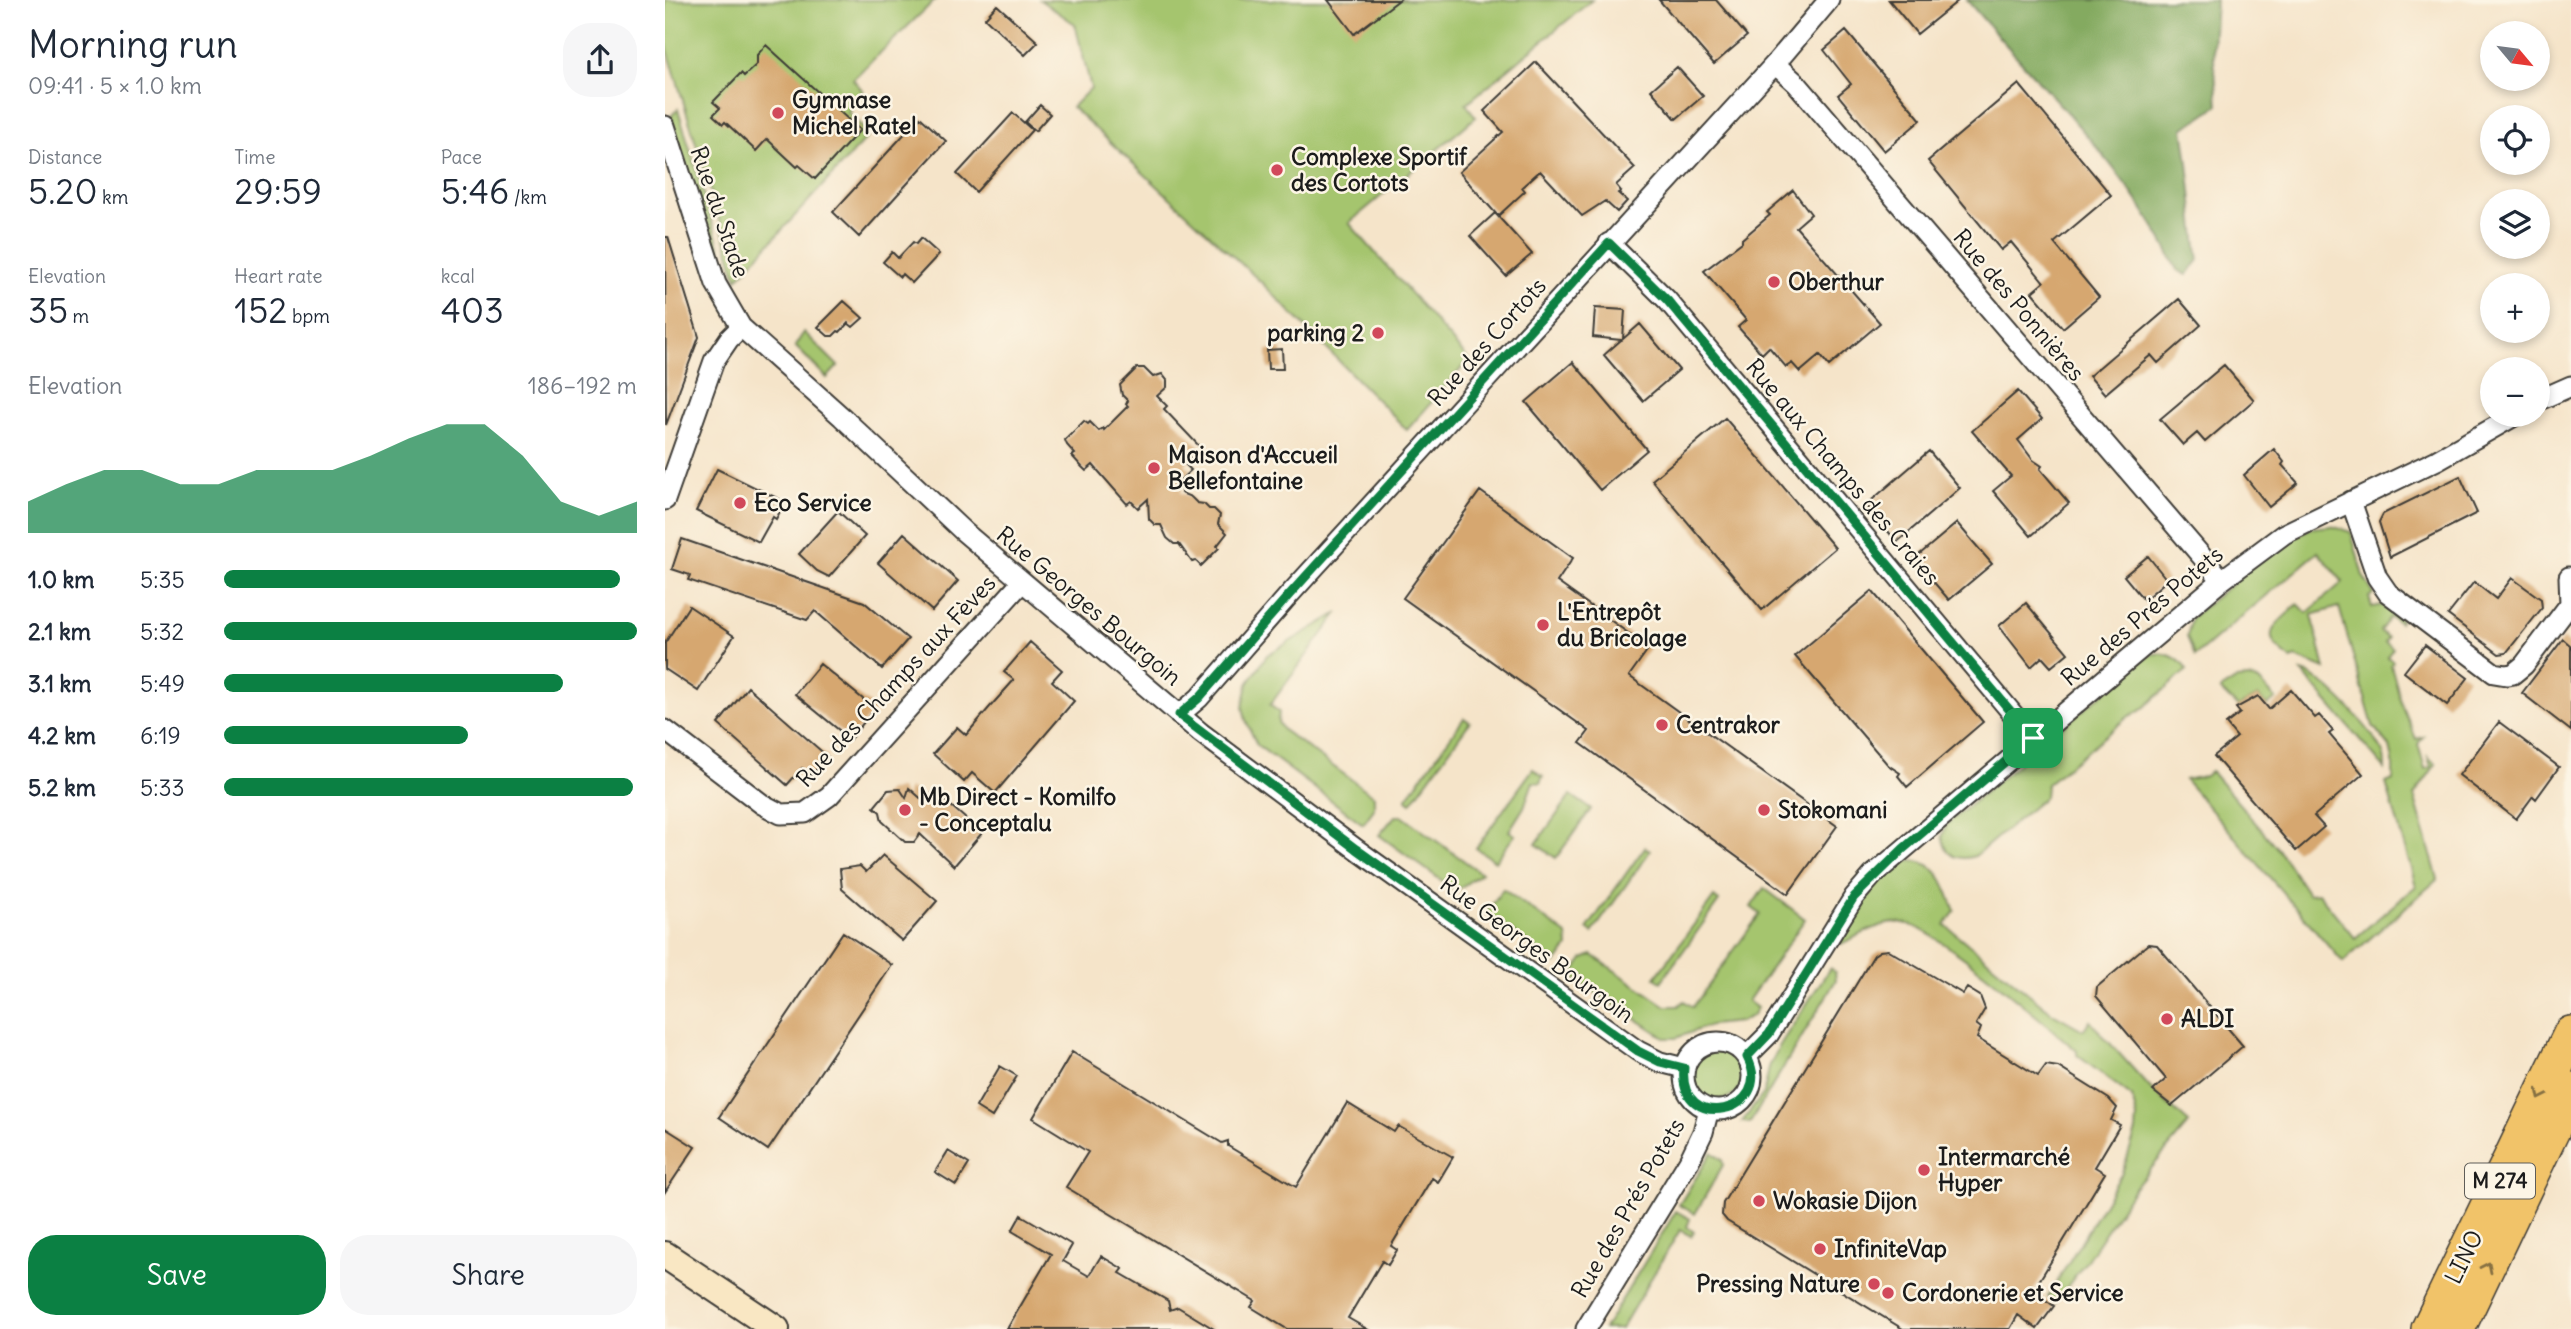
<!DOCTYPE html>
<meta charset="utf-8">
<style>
:root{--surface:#fff;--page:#f6f6f7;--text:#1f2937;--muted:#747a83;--accent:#0b8043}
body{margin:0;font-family:Delius,sans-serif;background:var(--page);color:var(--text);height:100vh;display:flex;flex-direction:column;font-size:26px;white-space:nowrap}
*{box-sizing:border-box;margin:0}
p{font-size:23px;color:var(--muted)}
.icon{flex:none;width:38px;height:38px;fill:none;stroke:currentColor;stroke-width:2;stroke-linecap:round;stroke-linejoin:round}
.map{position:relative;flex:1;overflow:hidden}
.details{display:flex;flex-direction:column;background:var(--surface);width:665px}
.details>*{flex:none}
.needle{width:46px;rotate:119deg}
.buttons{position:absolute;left:1815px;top:21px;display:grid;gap:14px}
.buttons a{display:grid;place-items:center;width:70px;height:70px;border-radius:50%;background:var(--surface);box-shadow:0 4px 10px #0003;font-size:35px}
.pin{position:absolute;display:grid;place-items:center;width:60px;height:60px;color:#fff;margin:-30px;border-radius:14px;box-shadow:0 4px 10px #0006}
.round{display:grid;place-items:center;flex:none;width:74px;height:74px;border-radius:28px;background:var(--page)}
.summary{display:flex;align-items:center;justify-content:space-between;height:119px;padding:0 28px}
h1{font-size:38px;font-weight:600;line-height:52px}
.figures{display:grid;grid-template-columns:repeat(3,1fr);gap:10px;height:119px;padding:7px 28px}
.figures div{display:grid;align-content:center}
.figures b{font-size:35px;font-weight:600}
.figures small{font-size:19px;font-weight:400}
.figures p{font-size:19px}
.chart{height:196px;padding:14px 28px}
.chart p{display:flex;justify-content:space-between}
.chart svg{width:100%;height:126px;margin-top:7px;fill:var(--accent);opacity:.7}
.primary-button{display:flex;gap:14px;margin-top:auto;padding:14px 28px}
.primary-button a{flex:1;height:80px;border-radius:28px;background:var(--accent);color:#fff;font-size:28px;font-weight:600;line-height:80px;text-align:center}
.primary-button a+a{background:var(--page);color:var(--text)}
ul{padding:0 28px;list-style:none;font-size:23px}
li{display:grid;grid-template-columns:112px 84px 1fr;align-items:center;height:52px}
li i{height:18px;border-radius:9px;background:var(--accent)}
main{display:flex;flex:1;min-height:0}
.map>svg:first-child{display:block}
</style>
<main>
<section class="details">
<div class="summary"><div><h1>Morning run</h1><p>09:41 · 5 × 1.0 km</p></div><a class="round"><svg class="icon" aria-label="share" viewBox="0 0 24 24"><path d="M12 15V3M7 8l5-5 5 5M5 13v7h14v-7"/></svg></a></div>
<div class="figures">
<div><p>Distance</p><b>5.20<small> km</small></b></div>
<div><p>Time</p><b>29:59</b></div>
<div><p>Pace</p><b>5:46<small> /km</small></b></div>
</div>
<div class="figures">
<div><p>Elevation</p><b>35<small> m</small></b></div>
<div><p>Heart rate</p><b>152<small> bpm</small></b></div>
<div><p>kcal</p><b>403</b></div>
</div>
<div class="chart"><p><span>Elevation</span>186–192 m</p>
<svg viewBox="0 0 160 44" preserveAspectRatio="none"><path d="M0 44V33L10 27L20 22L30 22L40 27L50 27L60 22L70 22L80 22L90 17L100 11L110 6L120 6L130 17L140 33L150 38L160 33V44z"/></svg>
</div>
<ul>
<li><b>1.0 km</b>5:35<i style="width:96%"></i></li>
<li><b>2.1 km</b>5:32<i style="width:100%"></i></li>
<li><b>3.1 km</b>5:49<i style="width:82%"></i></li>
<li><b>4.2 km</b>6:19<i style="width:59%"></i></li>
<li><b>5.2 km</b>5:33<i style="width:99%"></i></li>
</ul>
<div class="primary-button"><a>Save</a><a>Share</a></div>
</section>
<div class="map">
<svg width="1906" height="1329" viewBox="0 0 1906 1329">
<rect width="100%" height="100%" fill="#fcf5e5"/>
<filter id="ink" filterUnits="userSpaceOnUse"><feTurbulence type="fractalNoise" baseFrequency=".0143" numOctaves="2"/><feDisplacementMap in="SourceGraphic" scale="14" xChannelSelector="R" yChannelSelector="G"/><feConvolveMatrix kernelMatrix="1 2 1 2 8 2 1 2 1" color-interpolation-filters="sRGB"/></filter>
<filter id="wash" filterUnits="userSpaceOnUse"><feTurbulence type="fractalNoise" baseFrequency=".00686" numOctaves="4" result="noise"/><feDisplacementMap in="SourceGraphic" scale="28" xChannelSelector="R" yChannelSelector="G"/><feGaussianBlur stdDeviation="1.57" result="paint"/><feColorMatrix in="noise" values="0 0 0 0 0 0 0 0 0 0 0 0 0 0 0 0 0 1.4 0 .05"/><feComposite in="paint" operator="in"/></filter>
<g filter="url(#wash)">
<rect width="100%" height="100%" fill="#f5e4c9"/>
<path fill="#a5c56e" stroke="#607045" stroke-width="2" d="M0,0H270L188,79L198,91L183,112L204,135L72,279L0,41Z
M375,0H927L801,104L811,117L684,223L804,360L742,430L597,283L407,107L426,88L410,24Z
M13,109L59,262L68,282L61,285L50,264L6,116Z
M139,332L173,366L162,378L130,346Z
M1666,526L1686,532L1698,576L1709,594L1704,597L1707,607L1718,605L1736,619L1734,623L1725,617L1715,631L1723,638L1720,642L1728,648L1722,657L1728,661L1726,665L1736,702L1751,739L1758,737L1753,744L1760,769L1766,767L1763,757L1771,764L1749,796L1773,879L1678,962L1520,780L1540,776L1546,771L1613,849L1643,894L1653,893L1690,938L1751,886L1721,783L1728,780V760L1725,747L1708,726L1674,607L1647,615L1660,669L1631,657L1626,659C1591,635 1610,626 1633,604L1642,613L1678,582L1653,552L1530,656L1522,637L1527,617L1612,546L1646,528Z
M673,613L605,705L614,712L613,722L618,730L709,796V809L698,824L592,745L581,721L578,707L583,684L602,655Z
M1488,654C1503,652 1514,658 1522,670L1475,711L1464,716L1381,785L1380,797L1310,856C1291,862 1281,855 1277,836L1282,824L1480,658Z
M1637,672C1658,676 1710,732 1718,753C1720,758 1720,764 1720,769Z
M1584,678L1594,681L1611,699L1602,706L1593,696L1573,707L1555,690L1572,679Z
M799,718L805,722L746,803L741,799Z
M868,769L878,776L875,783L868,782L859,807L844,831L850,835L830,861L811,848Z
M906,795L926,809L891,858L871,844Z
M730,816H737L816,873L791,891L714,835Z
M980,847L985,851L927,933L922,929Z
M1246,860C1275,862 1281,888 1290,911L1280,925L1386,1012L1418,1030L1425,1021L1488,1091L1524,1123L1468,1190L1422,1260L1390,1303L1383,1297L1457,1173L1471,1131L1472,1117L1467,1097L1412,1055V1051C1382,1025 1270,926 1238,923C1218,920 1194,936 1176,944L1175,941C1189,918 1218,865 1246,860Z
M1099,888L1140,919L1083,1001L1092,1008L1087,1016L1075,1022L1046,1025L1011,1038H1000L906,976L918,959L927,955L1001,1006H1013L1019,1001L1028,1007L1095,914L1086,907Z
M838,889L902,935L903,947L891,963L821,913Z
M1049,897L1054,901L996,982L990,978Z
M1165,968L1170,972L1171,980L1085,1123L1077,1122L1099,1093L1104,1067L1115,1045Z
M1028 1075a25 25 0 1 1 50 0a25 25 0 1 1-50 0Z
M1047,1152L1057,1160L1058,1165L1030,1214L1014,1205Z
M1011,1211L1025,1219L1022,1227L1029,1232L1026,1236L1015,1230L956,1329H939Z"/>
<path fill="#84aa61" stroke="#50633e" stroke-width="2" d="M1302,0H1551L1548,48L1553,105L1518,129C1526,172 1527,217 1534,260L1522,275L1512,270C1464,166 1375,88 1302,0Z"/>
<g id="blocks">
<path fill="#d6a770" d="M663,0H734L689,34Z
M994,0H1051L1082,36L1049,64Z
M1224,0H1294L1252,34Z
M332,5L373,42L360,55L320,18Z
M1181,31L1256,120L1219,151L1173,95L1186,84L1159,50Z
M101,45L195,130L150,179L134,165L132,167L102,139L91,151L60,122L58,124L48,115L55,108L48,102L76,73L79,76L92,64V55Z
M871,62L970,168L951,185L956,191L953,193L962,201L952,212L940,201L917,216L875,171L857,187L860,191L833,216L794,172L838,132L819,111Z
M1012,67L1038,96L1011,119L986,90Z
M1354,84L1446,195L1389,243L1434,297L1398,328L1367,292L1379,282L1346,242L1336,250L1263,161Z
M375,105L385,114L370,131L360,122Z
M348,113L367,130L311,192L292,174Z
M255,117L281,141L194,237L168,212Z
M1128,190L1146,214L1131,227L1215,323L1164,366L1155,355L1135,372L1127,363L1121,367L1104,347L1097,354L1073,327L1081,320L1039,271L1077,242V239L1105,215L1102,212Z
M830,213L867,254L841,276L805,236Z
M0,237H3L34,337L1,425Z
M256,238L274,254L247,283L237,274L235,277L218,262L227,252L233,258L248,242L251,244Z
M1514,299L1536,325L1493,363L1486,355L1440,394L1424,376Z
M179,301L198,318L188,327L183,323L175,332L173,331L168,336H163L153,327Z
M930,308L960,310L958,339L975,324L1014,370L978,401L939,355L956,340L928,337Z
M617,349L618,369H603L602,350Z
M908,362L982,450L935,490L861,402Z
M1559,365L1589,400L1540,442L1532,433L1518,445L1495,419Z
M472,368H479L488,377L497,374L502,380V387L492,396L502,406L499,409L536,448L520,464L526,470L510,485L517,489L516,493L526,497L532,503L539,504L544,509H549L555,515L553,524L562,533L552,546L554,548L536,566L531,561L527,562L514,544H509L502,538L496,525H490L484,519L483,499L473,508L466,501L462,504L428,465L421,471L417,467L407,456L410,454L402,445L400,440L419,421L423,424L425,422L434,431L438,428L439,430L463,406L461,404L463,401L457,395L455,385Z
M1353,391L1377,419L1353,440L1368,460L1377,466L1375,469L1404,503L1366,536L1328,491L1346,476L1307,431Z
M1060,418L1170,548L1097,610L987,480Z
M1609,449L1619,462L1617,465L1633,483L1604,507L1579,475Z
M1264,451L1295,488L1232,542L1201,505Z
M52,469L116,500L113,506L117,508L111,519L108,517L94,542L31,511Z
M1795,476L1812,513L1725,557L1714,522L1718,514Z
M815,491L908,558L892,582L984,648L964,676L1172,826L1123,894L915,743L924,731L738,598Z
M173,511L200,536L164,577L152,571L134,554Z
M1292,523L1327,564L1284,600L1249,559Z
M239,533L293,581L267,611L213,563Z
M17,539L199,602L243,639L217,669L150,611L142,620L23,580L25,575L7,569Z
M1483,556L1502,580L1479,600L1459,576Z
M1847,578L1876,599L1877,608L1841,653L1834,654L1783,615L1809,582L1831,599Z
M1207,591L1318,722L1242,787L1233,776L1235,773L1223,765L1130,656Z
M1361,603L1403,653L1386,667L1377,657L1366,667L1334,626Z
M24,606L69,636L33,691L0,669V643Z
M1898,639L1906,646V731L1857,693Z
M365,642L397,670L387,681L409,701L330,793L307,773L299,782L268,754L292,727L301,735L324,708L349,680L339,672Z
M1760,645L1803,678L1782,705L1739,672Z
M155,664L210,709L185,739L130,694Z
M83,687L163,757L146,775L137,768L122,785L53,724Z
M1626,690L1650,718L1654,715L1668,731L1664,734L1698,774L1649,816L1659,827L1631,851L1549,756L1572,737L1561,724L1575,713L1571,708L1593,696L1604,709Z
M1834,722L1894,767L1871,799L1868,796L1851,819L1794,775Z
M244,788L260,802L269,791L317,833L289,866L255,834L249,842H240L217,821L215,812L209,807L223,790L235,789L241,798Z
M218,855L272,901L237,941L177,889L175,869L195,866L201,872Z
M178,932L227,965L103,1150L54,1117Z
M1483,944L1492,945L1578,1046L1507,1106L1488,1091L1501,1079L1431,996L1432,987Z
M1223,950L1298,994L1302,988L1315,996L1320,1009L1311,1024L1316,1028L1312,1038L1373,1076L1381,1065L1393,1067L1444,1099L1452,1108L1446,1120L1455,1125L1430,1167L1440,1173L1368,1291L1389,1306L1372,1329L1353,1315L1345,1329H1238L1062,1221L1057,1215L1058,1203L1209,955L1215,951Z
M407,1052L557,1143L563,1141V1146L631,1187L682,1103L729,1132L733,1126L788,1157L773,1182L767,1178L726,1246L732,1250L723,1265L717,1261L683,1318L702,1329H622L586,1307L590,1301L401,1187L423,1152L368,1118Z
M335,1066L352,1076L327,1117L311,1107Z
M0,1128L30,1147L0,1192Z
M283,1151L304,1164L291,1185L270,1172Z
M356,1215L407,1245L398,1261L424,1276L436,1256L458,1269L455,1273L503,1301L505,1310L513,1307L549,1329H342L386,1254L347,1231Z"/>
</g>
</g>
<g filter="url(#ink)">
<use href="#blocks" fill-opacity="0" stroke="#3d3a36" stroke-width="2"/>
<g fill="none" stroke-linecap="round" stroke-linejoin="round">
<defs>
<path id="street" d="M1110,64L1132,84L1557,580
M0,126L51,284L76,327L177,417L298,531L536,733L691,849L973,1051L995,1062L1019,1068
M944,243L1002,300L1368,738
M1872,401L1906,386
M0,500L49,361L64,339L76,327
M1686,501L1712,577L1723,593L1829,673L1841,675L1848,674L1859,665L1905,604L1904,577
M514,715L534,698L624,595L1110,64L1164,0
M0,730L97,804L116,814L140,813L164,796L357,582
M1019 1076a34 34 0 1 1 68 0a34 34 0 1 1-68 0Z
M1081,1057L1104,1034L1189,897L1208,875L1557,580L1619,534L1772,460L1851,415
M921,1329L1024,1161L1038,1132L1044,1109"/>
<path id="secondary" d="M0,1255L111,1329"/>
<path id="highway" d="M1764,1329L1906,1034
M1792,1329L1906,1090"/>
</defs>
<use href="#street" stroke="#3d3a36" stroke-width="23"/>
<use href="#secondary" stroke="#3d3a36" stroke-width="30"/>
<use href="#highway" stroke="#3d3a36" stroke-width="38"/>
<use href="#street" stroke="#fff" stroke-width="19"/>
<use href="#secondary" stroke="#f9e7c3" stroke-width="26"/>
<use href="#highway" stroke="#f1c369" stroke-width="35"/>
</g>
<defs><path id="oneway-chevron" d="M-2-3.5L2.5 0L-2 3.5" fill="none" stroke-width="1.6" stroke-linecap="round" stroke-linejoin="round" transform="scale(1.75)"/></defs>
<g stroke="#867042">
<use href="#oneway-chevron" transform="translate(1876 1095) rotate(116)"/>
<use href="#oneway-chevron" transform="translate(1822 1267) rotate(-64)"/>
</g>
</g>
<g fill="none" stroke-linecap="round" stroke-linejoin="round" filter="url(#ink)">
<defs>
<path id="route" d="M944,243L1002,300L1368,738L1238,849L1189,897L1104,1034L1082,1057C1112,1113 1012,1135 1019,1068L995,1062L973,1051L691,849L514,715L534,698L624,595Z"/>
</defs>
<use href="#route" stroke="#fff" stroke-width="14"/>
<use href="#route" stroke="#0b8043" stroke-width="9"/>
</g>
<g fill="#d1495b" stroke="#fcf5e5" stroke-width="2.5">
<circle cx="113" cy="113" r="7"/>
<circle cx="612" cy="170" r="7"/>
<circle cx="1109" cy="282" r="7"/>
<circle cx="713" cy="333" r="7"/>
<circle cx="489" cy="468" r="7"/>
<circle cx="75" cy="503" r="7"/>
<circle cx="878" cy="625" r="7"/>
<circle cx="997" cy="725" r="7"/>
<circle cx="240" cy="810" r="7"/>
<circle cx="1099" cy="810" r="7"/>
<circle cx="1502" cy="1019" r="7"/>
<circle cx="1259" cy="1170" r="7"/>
<circle cx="1094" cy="1201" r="7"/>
<circle cx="1155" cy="1249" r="7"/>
<circle cx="1209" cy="1284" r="7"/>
<circle cx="1223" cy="1293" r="7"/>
</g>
<g text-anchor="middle" stroke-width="5" stroke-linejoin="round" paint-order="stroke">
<rect fill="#fcf5e5" stroke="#5f5d58" stroke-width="2" x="1800" y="1163.5" width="70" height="35" rx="5"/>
<g font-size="21" font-weight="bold" fill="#1c1c1c">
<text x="1835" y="1188">M 274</text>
</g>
<g font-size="23" font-weight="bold" fill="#1c1c1c" stroke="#fcf5e5" text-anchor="start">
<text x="127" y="108">Gymnase<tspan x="127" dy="26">Michel Ratel</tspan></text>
<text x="626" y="165">Complexe Sportif<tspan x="626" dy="26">des Cortots</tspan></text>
<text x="1123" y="290">Oberthur</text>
<text x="699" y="341" text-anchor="end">parking 2</text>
<text x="503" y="463">Maison d'Accueil<tspan x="503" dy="26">Bellefontaine</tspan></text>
<text x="89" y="511">Eco Service</text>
<text x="892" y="620">L'Entrepôt<tspan x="892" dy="26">du Bricolage</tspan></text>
<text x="1011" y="733">Centrakor</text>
<text x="254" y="805">Mb Direct - Komilfo<tspan x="254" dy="26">- Conceptalu</tspan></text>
<text x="1113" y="818">Stokomani</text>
<text x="1516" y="1027">ALDI</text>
<text x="1273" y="1165">Intermarché<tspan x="1273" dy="26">Hyper</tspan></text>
<text x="1108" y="1209">Wokasie Dijon</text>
<text x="1169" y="1257">InfiniteVap</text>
<text x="1195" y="1292" text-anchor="end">Pressing Nature</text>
<text x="1237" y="1301">Cordonerie et Service</text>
</g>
<g font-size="23" fill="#1c1c1c" stroke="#fcf5e5">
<text transform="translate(55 212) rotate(71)" y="8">Rue du Stade</text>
<text transform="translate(1354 305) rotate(50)" y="8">Rue des Ponnières</text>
<text transform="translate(822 342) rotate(-48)" y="8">Rue des Cortots</text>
<text transform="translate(1178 472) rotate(50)" y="8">Rue aux Champs des Craies</text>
<text transform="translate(424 606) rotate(40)" y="8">Rue Georges Bourgoin</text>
<text transform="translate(1477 616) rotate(-40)" y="8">Rue des Prés Potets</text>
<text transform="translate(231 681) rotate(-47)" y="8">Rue des Champs aux Fèves</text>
<text transform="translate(872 949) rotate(36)" y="8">Rue Georges Bourgoin</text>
<text transform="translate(963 1208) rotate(-60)" y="8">Rue des Prés Potets</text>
<text transform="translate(1799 1257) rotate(-64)" y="8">LINO</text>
</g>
</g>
</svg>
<div class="buttons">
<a><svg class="needle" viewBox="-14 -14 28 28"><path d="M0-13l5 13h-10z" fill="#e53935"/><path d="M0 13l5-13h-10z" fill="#747a83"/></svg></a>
<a><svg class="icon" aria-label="locate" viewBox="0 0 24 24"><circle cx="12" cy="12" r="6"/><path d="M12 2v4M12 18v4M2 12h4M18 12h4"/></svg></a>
<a><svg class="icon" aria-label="layers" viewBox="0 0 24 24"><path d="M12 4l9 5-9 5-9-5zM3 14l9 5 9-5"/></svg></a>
<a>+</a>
<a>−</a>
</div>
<div class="pin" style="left:1368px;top:738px;background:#1e9e55"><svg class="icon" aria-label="arrive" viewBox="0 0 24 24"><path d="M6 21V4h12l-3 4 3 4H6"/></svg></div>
</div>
</main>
